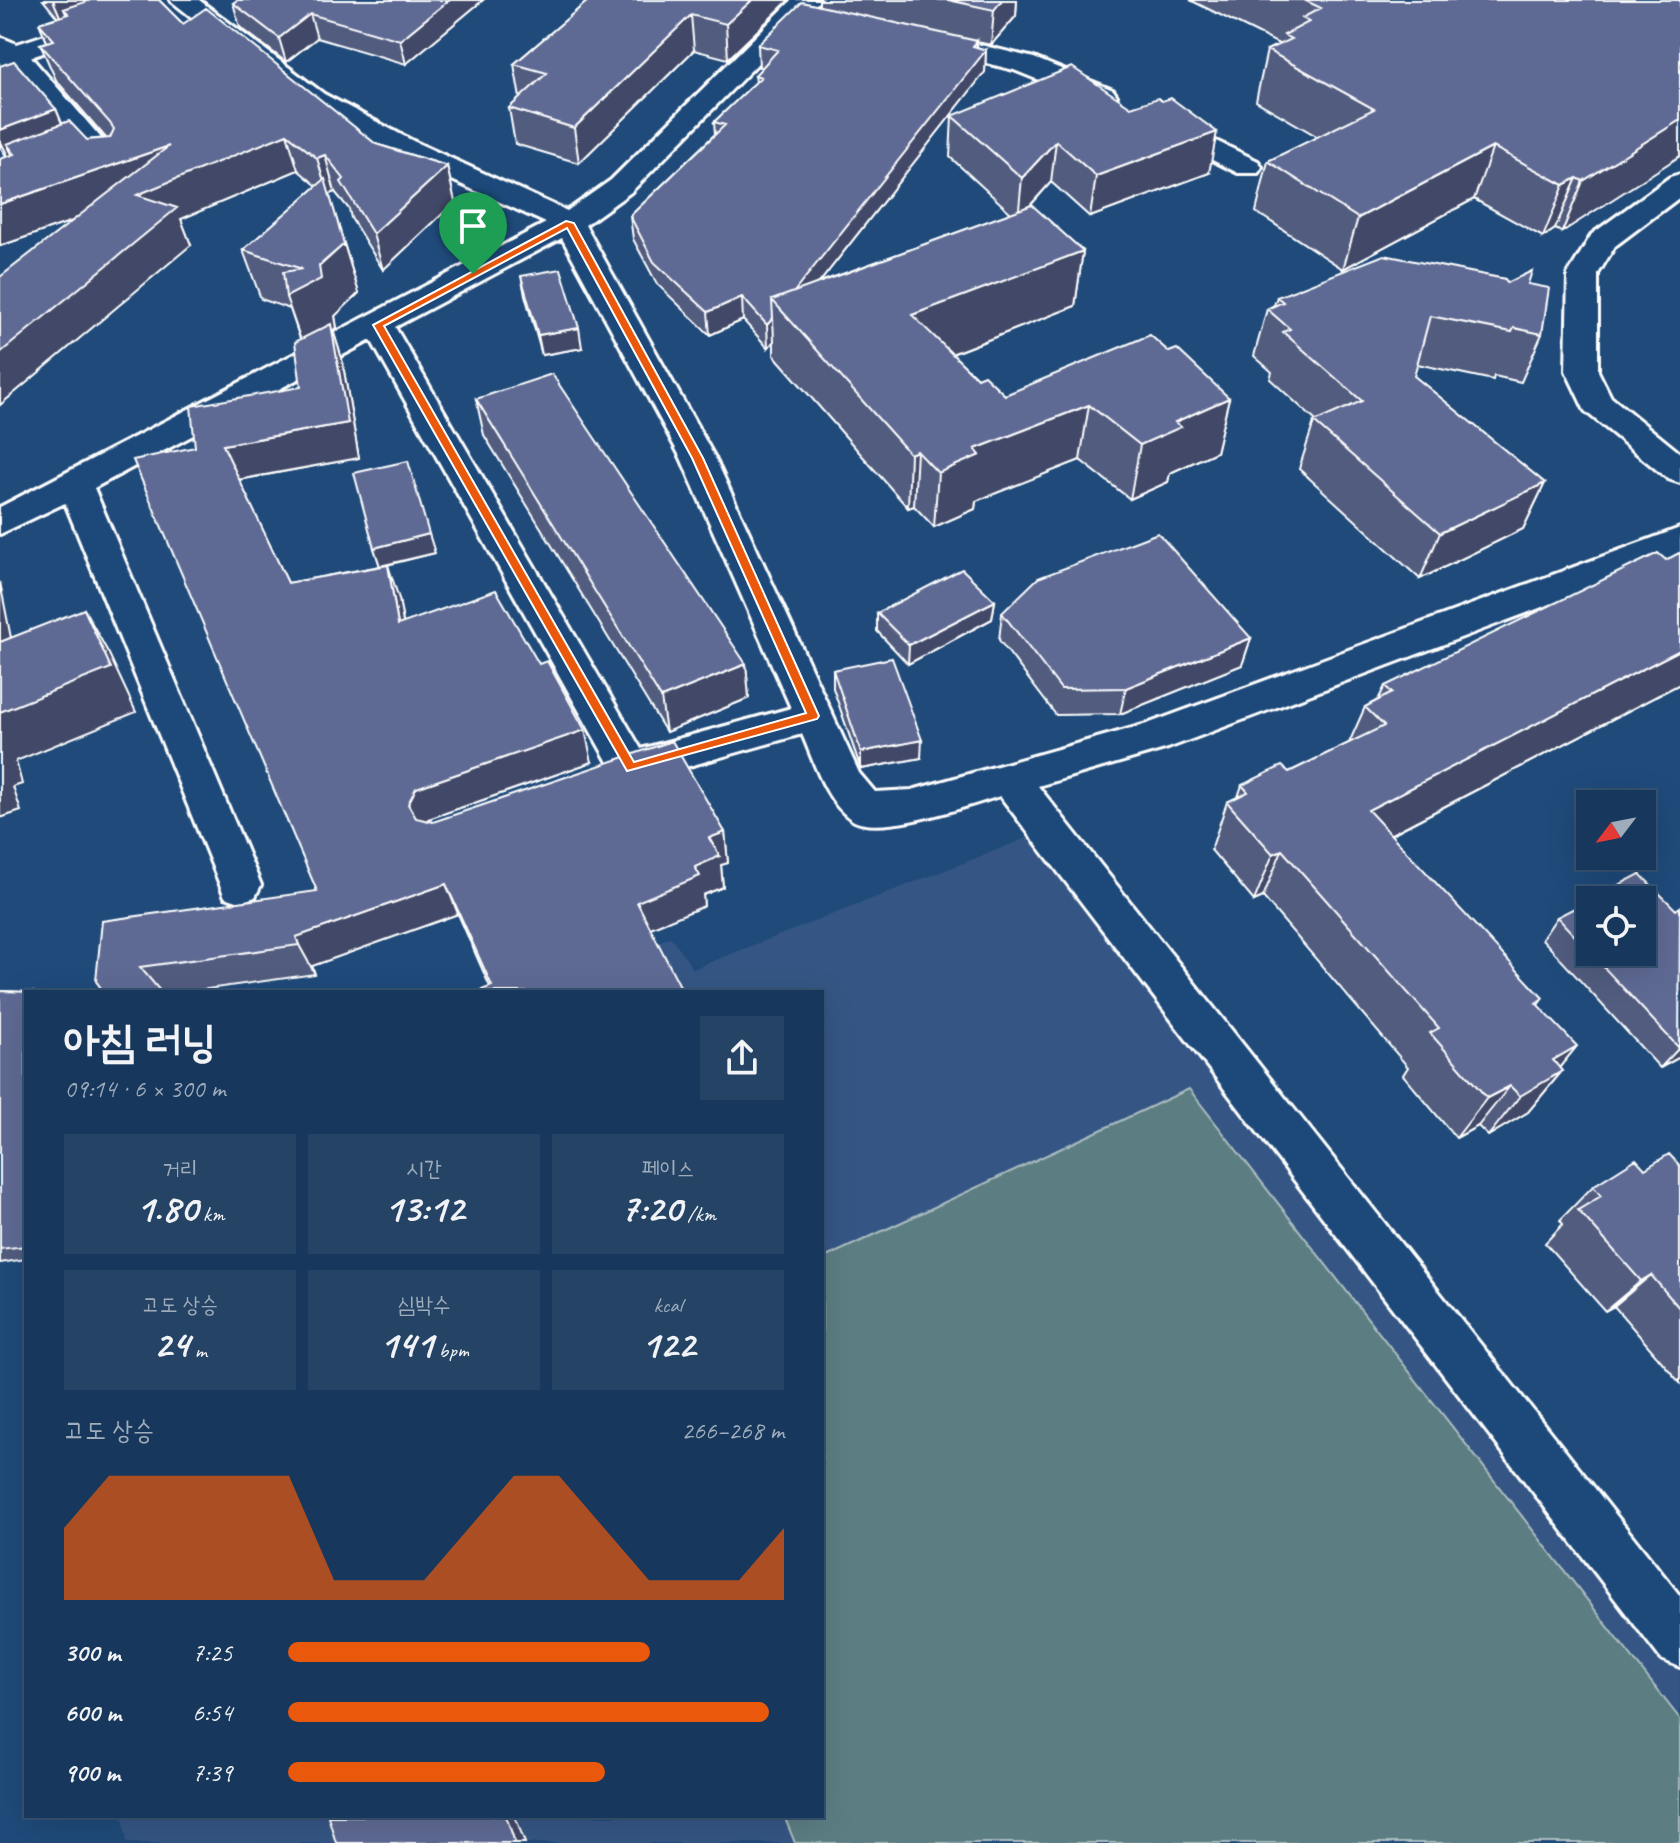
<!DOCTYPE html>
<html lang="ko">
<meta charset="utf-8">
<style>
:root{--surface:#17385c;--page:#244365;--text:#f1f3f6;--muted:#9eacbb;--line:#365272;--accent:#ea580c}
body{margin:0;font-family:Caveat,"Poor Story",sans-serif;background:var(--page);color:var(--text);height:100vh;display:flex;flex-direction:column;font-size:30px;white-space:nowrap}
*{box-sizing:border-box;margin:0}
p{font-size:26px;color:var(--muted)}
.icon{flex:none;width:44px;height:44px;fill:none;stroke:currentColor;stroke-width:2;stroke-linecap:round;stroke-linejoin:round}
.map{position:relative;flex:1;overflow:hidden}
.sheet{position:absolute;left:24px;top:990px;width:800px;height:828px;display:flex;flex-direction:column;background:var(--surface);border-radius:0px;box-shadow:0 8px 32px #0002,0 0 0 2px var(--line)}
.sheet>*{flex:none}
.needle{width:52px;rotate:238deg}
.fabs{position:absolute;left:1576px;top:790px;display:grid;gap:16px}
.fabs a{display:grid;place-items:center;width:80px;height:80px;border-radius:0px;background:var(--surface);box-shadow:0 8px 32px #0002,0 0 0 2px var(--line);font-size:40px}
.pin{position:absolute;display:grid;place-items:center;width:68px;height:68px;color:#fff;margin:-82px -34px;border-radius:50% 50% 50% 0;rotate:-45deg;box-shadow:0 0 8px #0007}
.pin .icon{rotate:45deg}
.round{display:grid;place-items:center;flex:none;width:84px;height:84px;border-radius:0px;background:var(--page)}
.head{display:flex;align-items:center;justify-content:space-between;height:136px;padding:0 40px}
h1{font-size:44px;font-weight:800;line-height:60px}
.stats{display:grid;grid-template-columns:repeat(3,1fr);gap:12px;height:136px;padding:8px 40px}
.stats div{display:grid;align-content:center;border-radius:0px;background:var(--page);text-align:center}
.stats b{font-size:40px;font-weight:800}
.stats small{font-size:22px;font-weight:400}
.stats p{font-size:22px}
.chart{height:224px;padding:16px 40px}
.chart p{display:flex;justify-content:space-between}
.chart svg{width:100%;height:144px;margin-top:8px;fill:var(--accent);opacity:.7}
ul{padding:0 40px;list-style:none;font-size:26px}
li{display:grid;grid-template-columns:128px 96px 1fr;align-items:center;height:60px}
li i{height:20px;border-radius:10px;background:var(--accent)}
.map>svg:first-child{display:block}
</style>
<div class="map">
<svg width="1680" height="1843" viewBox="0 0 1680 1843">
<rect width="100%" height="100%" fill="#1f4a7a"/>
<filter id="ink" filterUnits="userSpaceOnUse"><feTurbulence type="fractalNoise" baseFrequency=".0125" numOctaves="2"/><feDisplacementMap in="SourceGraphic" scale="16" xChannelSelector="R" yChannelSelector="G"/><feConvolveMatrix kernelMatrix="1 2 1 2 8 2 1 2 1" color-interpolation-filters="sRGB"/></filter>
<g filter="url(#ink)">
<path fill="#365784" d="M1032,836L1680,1664V1843H127L123,1816H822V992H528L671,937L693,969Z"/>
<path fill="#5b7e83" stroke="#adbec1" stroke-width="2" d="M1189,1089L1680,1719V1843H795L784,1816H822V1259Z"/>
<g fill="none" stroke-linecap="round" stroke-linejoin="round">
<defs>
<path id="minor" d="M170,0H199L324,94L413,141L567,211L611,180L792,0H820L631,192L585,225L715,458L859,773L875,792L912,790L1147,724L1680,528V555L1168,748L1038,786L1680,1596V1667L1661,1659L1000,796C970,805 878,838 851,819C825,801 814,761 802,734L626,784L612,780L606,769L609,764L371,340L94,488L261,885L255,897L240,902L225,897L65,503L0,534V507L546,223L393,153L304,106ZM562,238L681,458L791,708L641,749L395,327Z
M102,16L111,18L115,24L111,30L31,57L126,167L122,173H102L8,64L0,66V37L17,44Z
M931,33L1034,58L1113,90L1117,96L1113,102H1093L1014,70L922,47L918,41L922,35Z
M1163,116L1258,161L1262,167L1258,173H1238L1153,130L1149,124L1153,118Z
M1680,174V197L1615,246L1598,274V371L1611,397L1680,453V483L1668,479L1585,411L1566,371L1568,274L1592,234L1670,177Z"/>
</defs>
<use href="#minor" stroke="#fff" stroke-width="6"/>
<use href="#minor" fill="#1f4a7a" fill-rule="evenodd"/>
</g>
<path fill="#515b7f" stroke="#fff" stroke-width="2" d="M43,0H159L183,24L376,144L447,166L455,202L383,270L351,218L349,209L335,192L329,194L359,293L335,316L337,328L333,330L342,359L359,458L239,480L288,583L380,566L374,548L435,553L383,566L399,599L403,623L592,762L428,819L427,821L433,822L725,832L728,863L721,865L723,887L703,895L704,906L490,987L458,914L312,966L315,974L186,992H104L96,981L317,891L195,447L301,387L300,339L290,309L261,299L243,250L317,186L298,170L181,219L191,245L72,221L0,246V159L7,157L0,147V66L56,109L62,124L87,140L106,138L56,80L40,44L47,42L39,23L57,17Z
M483,0L406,64L317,38L286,62L240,27L233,3Z
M589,0H789L728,59L694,50L579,163L515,144L509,108L520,98L514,64Z
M819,0H1017L1016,16L991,45L977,42V47L986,50L985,72L820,282L1011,213L950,157L952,116L1209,173L1090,217L1051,182L1030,206L1083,251L1075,306L952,354L977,378L1005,395L1169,352L1229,398L1216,452L1170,473L1168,482L1130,499L1080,460L976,501L975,509L934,527L914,506L908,508L774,355V341L768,348L743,320L710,335L657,284L633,239L630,216L715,134L714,122L756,82L755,75L762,68L759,67L758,45L819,6Z
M1190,0H1680L1562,232L1555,229L1543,237L1474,199L1343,269L1256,212L1268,161L1318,137L1256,101L1267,50L1279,44Z
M521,276L582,348L542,355L525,295Z
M1507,283L1528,284L1542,334L1521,382L1494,376L1493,380L1417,364L1414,376L1545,483L1523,529L1420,579L1299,469L1314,422L1316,421L1270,379L1272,372L1254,356L1267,309L1274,305L1277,297Z
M476,399L746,664L749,698L666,732L484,435Z
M1680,554V684L1390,835L1543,998L1538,1005L1559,1068L1562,1071L1528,1112L1488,1136L1478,1126L1456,1138L1403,1075L1408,1067L1263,897L1254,901L1211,850L1227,802L1238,797L1242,785L1289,772L1349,743L1365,707L1378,700L1385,686Z
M995,601L992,619L908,664L877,631V613Z
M1002,613L1251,638L1242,665L1120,714L1056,715L999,640Z
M833,670L921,758L861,769L833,688Z
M1676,910L1680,1057L1660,1068L1542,939L1557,917Z
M0,991L26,992V1259L0,1263Z
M1680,1166V1383L1614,1306L1605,1311L1545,1243L1563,1224L1560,1220L1593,1186L1645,1169Z"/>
<path fill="#424a68" stroke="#fff" stroke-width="2" d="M53,0H139L64,9L70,24L64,26Z
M449,0H483L406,64L400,40Z
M752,0H789L728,59L726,24Z
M1002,0H1017L1016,16L991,45L994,10Z
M310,14L317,38L286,62L279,38Z
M691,15L694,50L579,163L574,128Z
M977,41L975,63L986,50L985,72L790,320L780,309Z
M56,109L68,138L7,144L14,158L10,160L0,140V130Z
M1680,120V156L1562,232L1583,181Z
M1217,132L1209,173L1090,217L1096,176Z
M287,134L298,170L181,219L191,245L0,405V353L139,198L0,246V204L169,146Z
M1056,141L1051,182L1018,219L1022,178Z
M1493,147L1474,199L1343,269L1358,218Z
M325,155L335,192L328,195L317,158Z
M447,166L455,202L383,270L373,234Z
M1577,178L1555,229L1543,237L1564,185Z
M344,244L359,293L335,316L337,328L333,330L342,359L359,458L237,480L223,445L348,423L303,346L286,297Z
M1083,251L1075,306L910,370L912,315Z
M742,297L743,320L710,335L708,312Z
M773,318L774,341L768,348L767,325Z
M579,328L582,348L542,355L538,335Z
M1229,398L1216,452L1170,473L1168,482L1130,499L1140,445L1175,422Z
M1089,405L1080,460L976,501L975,509L934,527L938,473L975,449Z
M917,451L914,506L908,508L910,454Z
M1545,483L1523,529L1420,579L1440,533Z
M429,534L435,553L380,566L374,548Z
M388,565L399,599L409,658L398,625Z
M0,582L21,689L0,656Z
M995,601L992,619L908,664L909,645Z
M84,609L109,654L136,712L16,761L22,784L13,787L21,811L0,818V712Z
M1251,638L1242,665L1120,714L1126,688Z
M1680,650V684L1345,858L1368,810Z
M746,664L749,698L666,732L661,698Z
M585,730L592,762L428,819L420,835L408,804L416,788Z
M922,740L921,758L861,769V752Z
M725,832L728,863L721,865L723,887L703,895L704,906L643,931L637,902L709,838Z
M1282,850L1263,897L1254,901L1273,854Z
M446,884L458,914L312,966L315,974L299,945L296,937Z
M1577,1046L1551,1078L1562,1071L1528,1112L1488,1136L1520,1096L1553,1060Z
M1680,1047V1057L1660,1068Z
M1510,1086L1478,1126L1456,1138L1487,1098Z
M1651,1275L1614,1306L1605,1311L1641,1281Z
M506,1816H515L525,1843H515Z"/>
<path fill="#5e6a94" stroke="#fff" stroke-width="2" fill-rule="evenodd" d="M91,0H159L183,24L206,8L376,144L447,166L373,234L341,182L344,179L325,155L317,158L287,134L137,195L177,208L0,353V277L169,146L0,204V159L15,154L7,144L69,121L87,140L110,138L114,129L110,123L40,44L54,40L39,23L69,14L64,9Z
M237,0H449L400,40L310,14L279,38L233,3Z
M589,0H752L726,24L691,15L574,128L509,108L547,73L514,64Z
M948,0H1002L994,10Z
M1304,0H1680V120L1583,181L1577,178L1564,185L1493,147L1358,218L1268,161L1374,109L1267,50L1291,39L1284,35L1309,22L1302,18L1321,8Z
M802,2L977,41L973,46L986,50L794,292L772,300L773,318L767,325L742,297L708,312L654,262L630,216L725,125L714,122L761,77L755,75L778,50L758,45Z
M14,61L56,109L0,130V66Z
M1072,67L1131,107L1158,98L1162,101L1171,98L1217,132L1096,176L1056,141L1022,178L952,116Z
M325,179L344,244L319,266L321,279L286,297L283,272L302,269L243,250Z
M1032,205L1083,251L912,315L977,378L984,375L1005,395L1150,335L1169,352L1177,349L1229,398L1175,422L1181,427L1140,445L1089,405L975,449L980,455L938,473L917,451L910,454L772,300Z
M1384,255L1505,279L1507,283L1532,271L1528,284L1549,288L1542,334L1514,328L1512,332L1430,316L1414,376L1545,483L1440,533L1314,422L1362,401L1283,332L1290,329L1267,309L1283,302L1277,297Z
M561,269L579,328L538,335L521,276Z
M331,324L348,423L223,445L288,583L388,565L398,625L496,590L539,664L547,661L585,730L416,788L408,804L416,818L433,822L672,741L725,832L709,838L720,856L695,867L700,876L637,902L683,992H477L492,986L446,884L296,937L299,945L140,967L161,992H104L96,981L102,921L317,891L133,460L195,447L191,406L301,387L295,342Z
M552,374L746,664L661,698L476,399Z
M408,461L429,534L374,548L354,473Z
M1158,533L1251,638L1126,688L1061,689L1002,613L1038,578Z
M1658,553L1666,560L1679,553L1680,554V650L1368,810L1543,998L1536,1003L1577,1046L1553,1060L1562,1071L1520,1096L1510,1086L1487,1098L1430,1033L1439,1028L1282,850L1273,854L1227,802L1248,792L1242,785L1282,766L1289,772L1384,726L1365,707L1392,693L1385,686Z
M962,569L995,601L909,645L877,613Z
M84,609L111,668L0,712V642Z
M892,658L922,740L861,752L833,670Z
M1640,874L1676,910L1680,907L1679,1048L1557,917ZM1590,900H1642V952H1590Z
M0,991L34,992H26V1246L0,1249Z
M1669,1154L1680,1166V1309L1651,1275L1641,1281L1578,1210L1601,1196L1593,1186L1636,1159L1645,1169Z
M328,1816H506L515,1843H336Z"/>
</g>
<path fill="#ea580c" stroke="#fff" stroke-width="2" fill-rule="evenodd" d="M566,221L574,223L703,458L819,716L817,719L627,771L373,325ZM567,228L692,458L806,713L634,762L384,326Z"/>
</svg>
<div class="fabs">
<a><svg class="needle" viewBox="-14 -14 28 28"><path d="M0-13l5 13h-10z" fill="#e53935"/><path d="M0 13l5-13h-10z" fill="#9eacbb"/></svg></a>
<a><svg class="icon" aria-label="locate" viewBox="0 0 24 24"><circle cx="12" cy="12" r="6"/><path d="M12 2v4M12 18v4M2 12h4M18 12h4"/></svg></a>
</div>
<div class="pin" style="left:473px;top:274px;background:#1e9e55"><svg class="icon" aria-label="arrive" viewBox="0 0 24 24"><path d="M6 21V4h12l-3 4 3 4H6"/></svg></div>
<section class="sheet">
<div class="head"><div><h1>아침 러닝</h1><p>09:14 · 6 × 300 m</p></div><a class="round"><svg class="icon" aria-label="share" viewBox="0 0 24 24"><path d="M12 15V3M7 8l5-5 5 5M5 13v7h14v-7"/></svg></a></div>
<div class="stats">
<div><p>거리</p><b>1.80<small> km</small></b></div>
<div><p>시간</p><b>13:12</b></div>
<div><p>페이스</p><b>7:20<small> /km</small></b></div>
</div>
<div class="stats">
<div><p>고도 상승</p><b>24<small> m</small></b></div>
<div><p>심박수</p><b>141<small> bpm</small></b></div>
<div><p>kcal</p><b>122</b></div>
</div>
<div class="chart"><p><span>고도 상승</span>266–268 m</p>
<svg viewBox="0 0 160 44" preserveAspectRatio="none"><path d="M0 44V22L10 6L20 6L30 6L40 6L50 6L60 38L70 38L80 38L90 22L100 6L110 6L120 22L130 38L140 38L150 38L160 22V44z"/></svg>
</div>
<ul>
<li><b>300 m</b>7:25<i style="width:73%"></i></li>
<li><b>600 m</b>6:54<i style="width:97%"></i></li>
<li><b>900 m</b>7:39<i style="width:64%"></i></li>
</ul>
</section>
</div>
